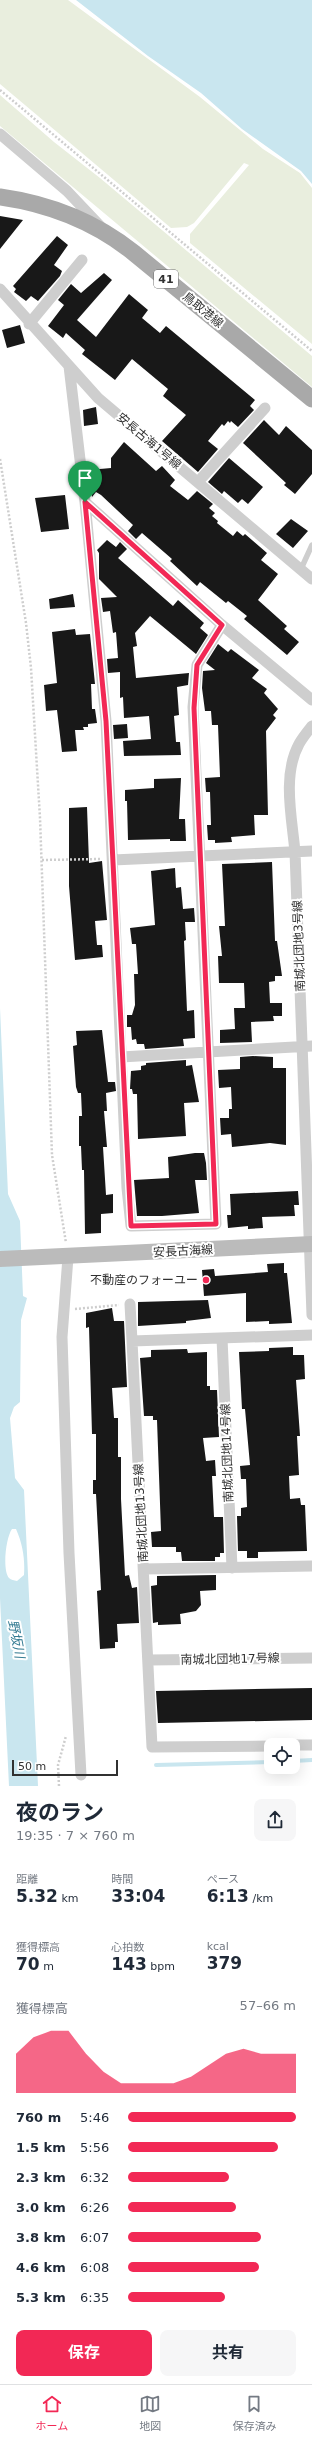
<!DOCTYPE html>
<html lang="ja">
<meta charset="utf-8">
<style>
:root{--surface:#fff;--page:#f6f6f7;--text:#1f2937;--muted:#747a83;--line:#e0e1e3;--accent:#f22855}
body{margin:0;font-family:"DejaVu Sans","Noto Sans JP",sans-serif;background:var(--page);color:var(--text);height:100vh;display:flex;flex-direction:column;font-size:15px;white-space:nowrap}
*{box-sizing:border-box;margin:0}
p{font-size:13px;color:var(--muted)}
.icon{flex:none;width:22px;height:22px;fill:none;stroke:currentColor;stroke-width:2;stroke-linecap:round;stroke-linejoin:round}
.map{position:relative;height:1786px;overflow:hidden}
.side{display:flex;flex-direction:column;background:var(--surface);flex:1}
.side>*{flex:none}
.fabs{position:absolute;left:264px;top:1738px;display:grid;gap:8px}
.fabs a{display:grid;place-items:center;width:36px;height:36px;border-radius:8px;background:var(--surface);box-shadow:0 4px 16px #0002;font-size:20px}
.scale{position:absolute;left:12px;bottom:10px;width:106px;box-sizing:border-box;padding-left:4px;border:2px solid #313131;border-top:0;font-size:11px;line-height:14px;white-space:nowrap;color:#313131;-webkit-text-stroke:3px #fff;paint-order:stroke}
.pin{position:absolute;display:grid;place-items:center;width:34px;height:34px;color:#fff;margin:-41px -17px;border-radius:50% 50% 50% 0;rotate:-45deg;box-shadow:0 0 4px #0007}
.pin .icon{rotate:45deg}
.round{display:grid;place-items:center;flex:none;width:42px;height:42px;border-radius:8px;background:var(--page)}
.head{display:flex;align-items:center;justify-content:space-between;height:68px;padding:0 16px}
h1{font-size:22px;font-weight:700;line-height:30px}
.figures{display:grid;grid-template-columns:repeat(3,1fr);gap:6px;height:68px;padding:4px 16px}
.figures div{display:grid;align-content:center}
.figures b{font-size:17px;font-weight:700}
.figures small{font-size:11px;font-weight:400}
.figures p{font-size:11px}
.chart{height:112px;padding:8px 16px}
.chart p{display:flex;justify-content:space-between}
.chart svg{width:100%;height:72px;margin-top:4px;fill:var(--accent);opacity:.7}
.primary-button{display:flex;gap:8px;margin-top:auto;padding:8px 16px}
.primary-button a{flex:1;height:46px;border-radius:8px;background:var(--accent);color:#fff;font-size:16px;font-weight:700;line-height:46px;text-align:center}
.primary-button a+a{background:var(--page);color:var(--text)}
ul{padding:0 16px;list-style:none;font-size:13px}
li{display:grid;grid-template-columns:64px 48px 1fr;align-items:center;height:30px}
li i{height:10px;border-radius:5px;background:var(--accent)}
.menu{display:flex;justify-content:space-around;align-items:center;height:56px;border-top:1px solid var(--line);background:var(--surface);font-size:11px;color:var(--muted)}
.menu a{display:grid;justify-items:center;gap:2px}
.menu .on{color:var(--accent)}
.map>svg:first-child{display:block}
</style>
<div class="map">
<svg width="312" height="1786" viewBox="0 0 312 1786">
<rect width="100%" height="100%" fill="#fff"/>
<path fill="#e9eede" d="M0,0H68L200,97L263,149L300,173L312,188V344L190,243V234L249,165L244,163L194,223L187,227L171,228L0,84Z
M0,95L54,142L100,178L312,356V387L0,126Z"/>
<path fill="#c9e6ef" fill-rule="evenodd" d="M76,0H312V184L301,171L242,129L201,93L148,56Z
M0,1008L8,1194L20,1221L23,1296L27,1298L21,1320L20,1402L14,1407L10,1418L15,1478L24,1490L38,1786H9L0,1598ZM12,1529H16C23,1545 25,1559 24,1575L17,1581C14,1580 11,1580 9,1578C2,1570 6,1537 12,1529Z"/>
<g fill="none" stroke-linecap="round" stroke-linejoin="round">
<path stroke="#c9e6ef" stroke-width="4" d="M293,1761L312,1760
M156,1765L271,1762"/>
</g>
<path fill="#181818" d="M0,216L23,220L0,249Z
M57,236L68,245L54,265L62,271L60,276L38,301L31,296L26,301L14,292L16,289L13,286Z
M104,273L112,280L77,320L96,337L129,294L148,310L142,318L160,333L166,326L255,400L250,406L254,410L238,427L231,421L230,423L228,421L224,426L222,424L208,441L218,449L198,472L162,441L186,415L163,396L168,389L132,359L115,380L82,354L85,350L66,333L63,338L48,326L64,305L58,300L71,284L81,293Z
M20,325L25,343L7,348L2,330Z
M96,407L98,424L84,426L83,410Z
M264,420L279,435L286,426L312,450V474L295,494L284,485L286,483L243,443Z
M124,442L156,471L162,466L175,480L170,486L188,500L197,491L213,504L209,508L215,513L212,516L218,521L217,523L233,536L237,531L243,536L245,534L267,553L261,560L278,574L258,600L287,626L284,629L299,642L287,655L244,619L247,616L228,601L226,603L200,582L197,586L170,561L172,559L142,533L136,539L128,531L133,525L101,495L96,492L92,497L89,470L111,468V458Z
M229,458L263,487L248,504L242,499L238,503L224,491L222,494L208,482Z
M65,495L69,529L41,532L35,498Z
M291,519L308,531L293,548L276,534Z
M107,540L116,547L120,542L127,549L118,558L173,606L178,600L204,623L200,628L208,635L196,654L150,616L135,633L137,646L133,647L136,678L189,673L188,685L177,687L179,715L174,716L176,742H180L181,755L124,756L123,741L151,739L149,716L124,718L123,697L120,698V672L108,673L107,659L118,658L116,632L113,633L110,611L103,612L101,598L117,597L99,579V553L97,550Z
M73,594L75,607L50,609L49,599Z
M75,629L76,635L90,634L95,684H91L92,709H95L97,723L88,724V727H83L84,730H75L77,751L62,752L57,710L46,711L44,685L57,683L52,632Z
M218,644L228,652L231,649L259,670L252,678L267,689L264,693L278,709L273,715L276,718L266,731L268,815H254L255,835L231,837L232,842L215,843V840H208L207,825H211L210,792H206L205,778L220,777L218,725H212L211,711H205L202,688L203,671L215,670L206,663Z
M127,724L128,738L114,739L113,725Z
M181,778L179,819H185L186,841H170V839L128,840L127,801H125V790L154,788V779Z
M87,807L89,863L102,861L107,920L95,921L97,945H102L103,957L75,960L69,886V808Z
M272,862L275,941H277L282,976H275V981L269,982L270,1003H282V1016H273L274,1021L251,1022L252,1042L220,1043V1030L235,1029L234,1008H245L244,983H219L218,956H222L219,926H225L222,864Z
M175,868L176,888L181,887L183,909L194,908L195,922H185L186,940L184,941L187,1011L194,1010L195,1038L183,1039L184,1046L145,1049L144,1044H137L136,1039L132,1040L131,1027H127V1015H132L135,1005L134,974H138L136,944H132L130,928L155,925L151,871Z
M102,1030L108,1082H115L116,1091L106,1093L107,1111H104L107,1147H103L106,1195L113,1194V1213L101,1214V1233L85,1234L84,1170H82L81,1146H79V1116H82L81,1093H78L76,1087L73,1046L77,1045L76,1031Z
M253,1056L273,1057V1068H286V1145L270,1143L232,1147L231,1134L221,1135L220,1118H229V1109H232L231,1087L219,1088L218,1070L240,1069V1057Z
M186,1060V1066L192,1065L199,1102L184,1103L186,1136L138,1139L137,1094H133L132,1089H130L131,1071L141,1070V1066L146,1065V1063Z
M195,1153H204L206,1163L207,1180H195L199,1213L162,1216H137L134,1180L169,1178L168,1157Z
M298,1191L299,1205H294L295,1216L262,1217L263,1228L248,1229V1226L228,1228L227,1215H231L230,1194Z
M284,1263V1273H287L292,1323L269,1324V1321L246,1322V1293L204,1296L202,1270L214,1269L215,1276L268,1272L267,1264Z
M208,1300L211,1318L186,1321V1323L138,1326V1302Z
M112,1308L114,1321H124L127,1387L112,1388L114,1418H118V1457H121V1499L125,1576L129,1575L132,1588L137,1587L139,1623L117,1624L118,1642H115V1648L100,1649L97,1591L101,1590L96,1494H93V1480H96V1434H92L89,1327L86,1328V1313Z
M293,1347V1355H304L305,1379L296,1380L300,1436H297L299,1475L289,1476L290,1499L300,1498L301,1505H305L307,1551L258,1552V1558H247V1551H238L237,1516H241V1508L247,1507L246,1479H241L240,1466L250,1465L245,1409H242L239,1352L269,1351V1348Z
M187,1349L188,1353L207,1352V1386H210V1390H217L219,1437L203,1438L206,1461L215,1460L216,1476H212L214,1517H223L224,1553H220V1557H215V1561H182L181,1552H176V1547H152L151,1532L161,1531L157,1420H153V1416H144L140,1358L151,1357V1350Z
M216,1575V1590L200,1591L201,1605L196,1611L180,1614L181,1624L158,1625V1622L153,1623L151,1586L157,1585V1576Z
M312,1688V1720L158,1723L156,1691Z"/>
<g fill="none" stroke-linecap="round" stroke-linejoin="round">
<path stroke="#cecece" stroke-width="2.5" stroke-dasharray="2 2" stroke-linecap="butt" d="M0,90L312,351
M0,459L26,623L31,668L40,818L52,1155L66,1243
M42,860L101,859
M75,1309L119,1305
M59,1786L58,1765L66,1736"/>
<path stroke="#cecece" stroke-width="5.5" d="M301,569L312,545"/>
<path stroke="#cecece" stroke-width="11" d="M0,134L67,191L102,228
M0,289L98,398L312,579
M29,324L82,260
M69,366L85,502L106,721L127,1188L131,1226L216,1224L193,707L197,665L222,625
M198,482L265,408
M85,502L222,625L312,700
M312,726C308,731 303,737 299,744C282,775 292,818 295,852L312,1315
M113,860L312,851
M121,1057L312,1046
M68,1257L62,1337L69,1553L81,1775
M130,1304L132,1341
M222,1338L232,1568
M144,1569L312,1566
M149,1660L312,1658
M293,1745H312
M271,1746L152,1747L132,1341L312,1335"/>
<path stroke="#bbb" stroke-width="16" d="M0,1259L312,1244"/>
<path stroke="#a9a9a9" stroke-width="17" d="M0,197C50,204 94,221 134,253L312,399"/>
</g>
<g fill="none" stroke-linecap="round" stroke-linejoin="round">
<defs>
<path id="route" d="M85,502L222,625L197,665L194,708L216,1224L131,1226L106,721Z"/>
</defs>
<use href="#route" stroke="#fff" stroke-width="8"/>
<use href="#route" stroke="#f22855" stroke-width="5"/>
</g>
<circle fill="#f22855" stroke="#fff" stroke-width="1.5" cx="206" cy="1280" r="4"/>
<g text-anchor="middle" stroke-width="4" stroke-linejoin="round" paint-order="stroke">
<rect fill="#fff" stroke="#6f6f6f" stroke-width="1" x="154" y="270" width="24" height="18" rx="3"/>
<g font-size="11" font-weight="bold" fill="#313131">
<text x="166" y="283">41</text>
</g>
<g font-size="12" fill="#313131" stroke="#fff">
<text transform="translate(203 310) rotate(39)" y="4">鳥取港線</text>
<text transform="translate(149 441) rotate(40)" y="4">安長古海1号線</text>
<text transform="translate(299 946) rotate(-92)" y="4">南城北団地3号線</text>
<text transform="translate(183 1251) rotate(-3)" y="4">安長古海線</text>
<text transform="translate(227 1453) rotate(-92)" y="4">南城北団地14号線</text>
<text transform="translate(141 1513) rotate(-93)" y="4">南城北団地13号線</text>
<text transform="translate(230 1659) rotate(-1)" y="4">南城北団地17号線</text>
</g>
<g font-size="12" fill="#313131" stroke="#fff" text-anchor="end">
<text x="198" y="1284">不動産のフォーユー</text>
</g>
<g font-size="13" font-style="italic" fill="#357c93" stroke="#fff">
<text transform="translate(17 1639) rotate(79)" y="5">野坂川</text>
</g>
</g>
</svg>
<div class="fabs">
<a><svg class="icon" aria-label="locate" viewBox="0 0 24 24"><circle cx="12" cy="12" r="6"/><path d="M12 2v4M12 18v4M2 12h4M18 12h4"/></svg></a>
</div>
<div class="scale">50 m</div>
<div class="pin" style="left:85px;top:502px;background:#1e9e55"><svg class="icon" aria-label="arrive" viewBox="0 0 24 24"><path d="M6 21V4h12l-3 4 3 4H6"/></svg></div>
</div>
<section class="side">
<div class="head"><div><h1>夜のラン</h1><p>19:35 · 7 × 760 m</p></div><a class="round"><svg class="icon" aria-label="share" viewBox="0 0 24 24"><path d="M12 15V3M7 8l5-5 5 5M5 13v7h14v-7"/></svg></a></div>
<div class="figures">
<div><p>距離</p><b>5.32<small> km</small></b></div>
<div><p>時間</p><b>33:04</b></div>
<div><p>ペース</p><b>6:13<small> /km</small></b></div>
</div>
<div class="figures">
<div><p>獲得標高</p><b>70<small> m</small></b></div>
<div><p>心拍数</p><b>143<small> bpm</small></b></div>
<div><p>kcal</p><b>379</b></div>
</div>
<div class="chart"><p><span>獲得標高</span>57–66 m</p>
<svg viewBox="0 0 160 44" preserveAspectRatio="none"><path d="M0 44V20L10 10L20 6L30 6L40 20L50 31L60 38L70 38L80 38L90 38L100 34L110 27L120 20L130 17L140 20L150 20L160 20V44z"/></svg>
</div>
<ul>
<li><b>760 m</b>5:46<i style="width:100%"></i></li>
<li><b>1.5 km</b>5:56<i style="width:89%"></i></li>
<li><b>2.3 km</b>6:32<i style="width:60%"></i></li>
<li><b>3.0 km</b>6:26<i style="width:64%"></i></li>
<li><b>3.8 km</b>6:07<i style="width:79%"></i></li>
<li><b>4.6 km</b>6:08<i style="width:78%"></i></li>
<li><b>5.3 km</b>6:35<i style="width:58%"></i></li>
</ul>
<div class="primary-button"><a>保存</a><a>共有</a></div>
</section>
<nav class="menu">
<a class="on"><svg class="icon" aria-label="home" viewBox="0 0 24 24"><path d="M3 11l9-7 9 7M6 9v11h12V9"/></svg>ホーム</a>
<a><svg class="icon" aria-label="map" viewBox="0 0 24 24"><path d="M3 6l6-2 6 2 6-2v14l-6 2-6-2-6 2zM9 4v14M15 6v14"/></svg>地図</a>
<a><svg class="icon" aria-label="saved" viewBox="0 0 24 24"><path d="M7 4h10v16l-5-4-5 4z"/></svg>保存済み</a>
</nav>
